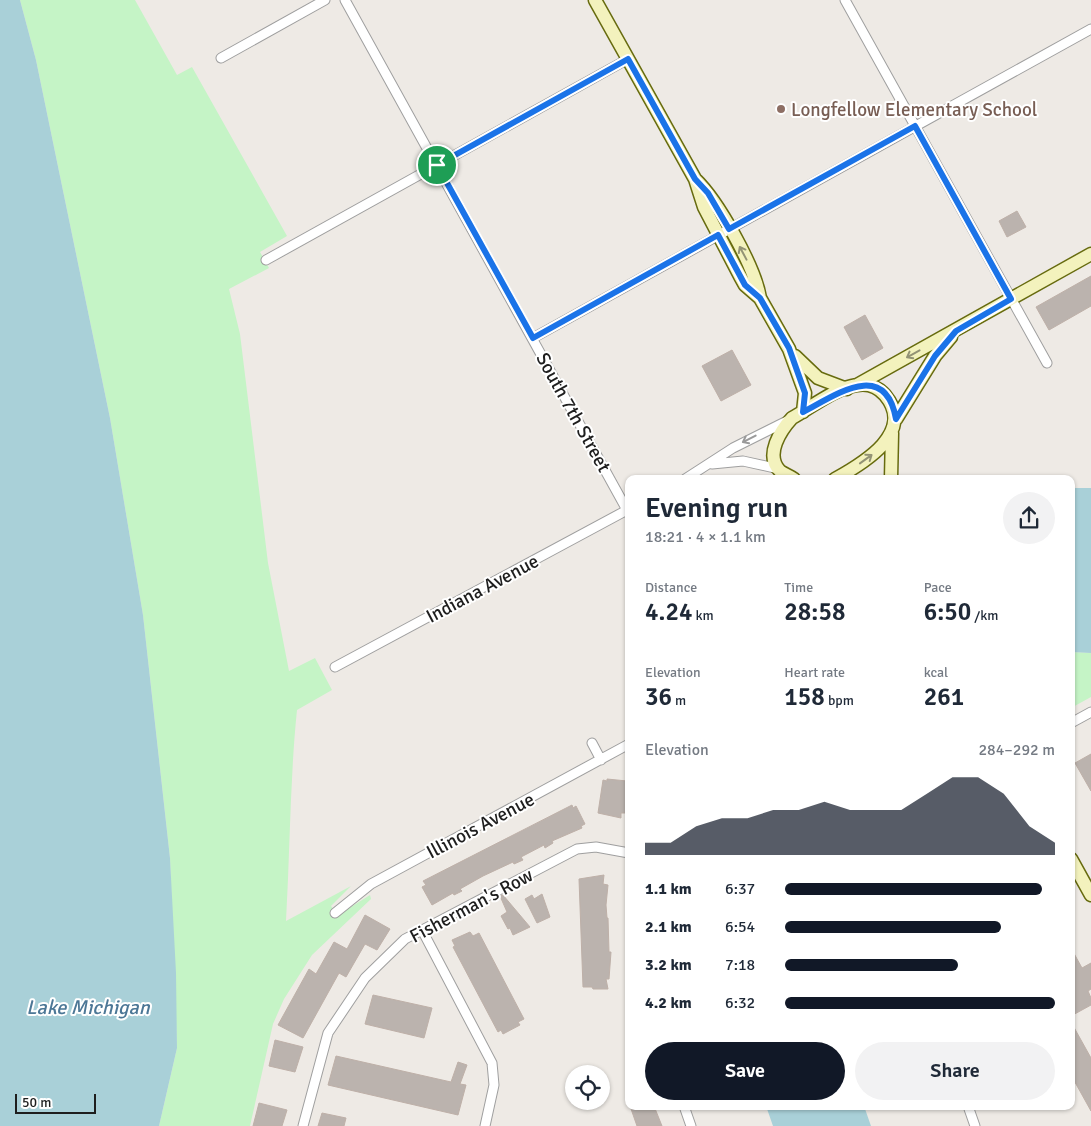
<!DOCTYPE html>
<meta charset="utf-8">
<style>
:root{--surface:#fff;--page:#f2f2f3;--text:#1f2937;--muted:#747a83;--accent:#111827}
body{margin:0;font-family:Signika,sans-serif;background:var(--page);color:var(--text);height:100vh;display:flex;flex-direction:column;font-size:19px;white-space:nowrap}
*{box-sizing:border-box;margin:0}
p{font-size:16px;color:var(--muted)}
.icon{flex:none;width:28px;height:28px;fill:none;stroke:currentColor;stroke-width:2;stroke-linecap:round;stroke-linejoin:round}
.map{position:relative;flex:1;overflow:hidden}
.drawer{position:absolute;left:625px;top:475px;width:450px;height:635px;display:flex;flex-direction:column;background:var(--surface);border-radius:10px;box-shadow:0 1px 4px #0004}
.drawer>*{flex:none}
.fabs{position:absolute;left:565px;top:1065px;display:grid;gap:10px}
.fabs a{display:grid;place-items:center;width:45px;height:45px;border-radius:50%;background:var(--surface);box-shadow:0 1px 4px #0004;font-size:25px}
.scale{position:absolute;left:15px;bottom:12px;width:81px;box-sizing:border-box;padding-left:5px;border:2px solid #1e1e1e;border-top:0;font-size:14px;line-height:18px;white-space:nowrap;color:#1e1e1e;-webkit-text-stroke:4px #fff;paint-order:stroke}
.pin{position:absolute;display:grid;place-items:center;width:42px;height:42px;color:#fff;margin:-21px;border:2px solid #fff;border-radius:50%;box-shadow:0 1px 5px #0007}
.round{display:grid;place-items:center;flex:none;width:52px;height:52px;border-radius:26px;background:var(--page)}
.headline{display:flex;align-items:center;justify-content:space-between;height:85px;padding:0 20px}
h1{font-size:28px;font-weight:600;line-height:38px}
.metrics{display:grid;grid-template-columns:repeat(3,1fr);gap:8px;height:85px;padding:5px 20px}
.metrics div{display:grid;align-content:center}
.metrics b{font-size:25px;font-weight:600}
.metrics small{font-size:14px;font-weight:400}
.metrics p{font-size:14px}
.chart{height:140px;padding:10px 20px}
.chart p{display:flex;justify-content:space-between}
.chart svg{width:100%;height:90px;margin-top:5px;fill:var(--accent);opacity:.7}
.cta{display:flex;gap:10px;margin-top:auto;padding:10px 20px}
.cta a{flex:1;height:58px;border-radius:30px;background:var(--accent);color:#fff;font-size:20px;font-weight:600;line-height:58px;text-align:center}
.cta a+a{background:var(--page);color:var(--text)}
ul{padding:0 20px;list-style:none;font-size:16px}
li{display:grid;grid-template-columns:80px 60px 1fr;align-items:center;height:38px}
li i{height:12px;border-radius:6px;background:var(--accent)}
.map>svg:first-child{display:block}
</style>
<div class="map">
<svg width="1091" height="1126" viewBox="0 0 1091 1126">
<rect width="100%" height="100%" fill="#eeeae5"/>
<path fill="#c5f4c6" d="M20,0H135L177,75L192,67L287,236L260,252L269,268L229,289L240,334L268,563L289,671L315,658L332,690L297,710C290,778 290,851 286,921L351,886L331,906L338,915L370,895L371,899L312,955L284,999L273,1024L250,1126H159L177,1048L170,858L143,615L110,418L36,60Z
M1071,652L1091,653V697L1071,708Z"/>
<path fill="#a9d0d8" d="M0,0H20L36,60L110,418L143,615L170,858L176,973L177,1048L159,1126H0Z
M1071,488H1091V653L1071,652Z
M766,1106H864L871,1126H773Z"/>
<path fill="#bbb3ae" stroke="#beb0a8" d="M1017,211L1026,227L1007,237L999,221Z
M1091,276V306L1049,330L1036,307Z
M865,315L883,348L862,360L844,327Z
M732,350L751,385L721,401L702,366Z
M1091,754V791L1075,763Z
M607,779L627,781L629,800L625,813H621V818L598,813L603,780L607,781Z
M572,805L573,808L576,806L585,824L581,826L582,828L552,841L553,843L545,848L544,845L521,857L523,860L514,864L513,862L483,876L460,889L462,891L454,895L453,893L432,905L422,887L426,885L423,881Z
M604,875L603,884L608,885L606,905L607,918H608L609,952H611L609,979H606L608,989H593L592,987H583L579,879Z
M542,894L550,917L537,923L525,899L532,895L534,899Z
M503,895L530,927L513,935L510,928L508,929L501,916L507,912L500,896Z
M365,915L390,929L377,950L365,944L346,977L339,973L303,1038L278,1025L309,969L316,974L334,942L347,949Z
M470,932L473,936L479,933L524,1019L518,1022L520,1025L503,1034L501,1030L498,1032L453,947L455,946L452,940Z
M1071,948L1082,968L1091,963V989L1088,991L1091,998V1005L1071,1016Z
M373,995L432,1008L424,1038L365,1024Z
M1071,1022L1091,1058V1111L1071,1075Z
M275,1040L303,1047L295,1072L269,1066Z
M336,1056L451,1082L458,1062L467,1065L460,1084L466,1085L458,1115L328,1085Z
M259,1103L287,1110L282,1126H253Z
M630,1106H654L662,1126H637Z
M322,1113L346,1118L344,1126H318Z"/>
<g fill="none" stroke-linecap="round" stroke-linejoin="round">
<defs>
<path id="minor" d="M345,0L627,510
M845,0L1047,363
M221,58L325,0
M266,260L628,59
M533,338L1091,29
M712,464L743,461L779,469
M685,479L733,448L789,420
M335,667L629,509
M1071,723L1091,712
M592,743L601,760
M335,913L371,884L629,744
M422,930L492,1063L494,1085L485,1126
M684,1106L691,1126
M968,1106L975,1126
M303,1126L328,1033L365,978L405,939L577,849L596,847L629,853"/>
<path id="secondary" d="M595,0L695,179C718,201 755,267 760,298
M695,179L704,207L740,276L745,285L760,298L789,349L805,393L803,412
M795,356L818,378L847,389
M857,385L1091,254
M896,419L935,356L951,337
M794,479C790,476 784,474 780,471C764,455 781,430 792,418C812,407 835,388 857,385C868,383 878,387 885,395C916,432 864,463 835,479
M891,479L892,433
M1071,859L1091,895"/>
</defs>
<use href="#minor" stroke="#9f9f9f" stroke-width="11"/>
<use href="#secondary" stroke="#676b0f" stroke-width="15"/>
<use href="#minor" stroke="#fff" stroke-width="9"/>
<use href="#secondary" stroke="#f3f2bd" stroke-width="12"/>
</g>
<defs><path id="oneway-shaft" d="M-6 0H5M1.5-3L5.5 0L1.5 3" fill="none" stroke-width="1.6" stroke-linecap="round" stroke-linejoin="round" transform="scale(1.25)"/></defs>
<g stroke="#939375">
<use href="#oneway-shaft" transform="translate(743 253) rotate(-118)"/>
<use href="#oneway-shaft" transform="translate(913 354) rotate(151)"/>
<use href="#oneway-shaft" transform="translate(866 459) rotate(-36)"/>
</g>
<use stroke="#9a9a9a" href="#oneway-shaft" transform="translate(749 439) rotate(153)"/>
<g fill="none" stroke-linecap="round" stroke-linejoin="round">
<defs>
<path id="route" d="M628,59L695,179L708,193L729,229L915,126L1011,299L956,331L935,356L896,419C885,358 834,396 803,412L805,393L789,348L760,298L745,285L718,235L533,338L437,165Z"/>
</defs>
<use href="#route" stroke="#fff" stroke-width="10"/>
<use href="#route" stroke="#1a73e8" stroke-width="6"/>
</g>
<circle fill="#8d6e63" stroke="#fff" stroke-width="2" cx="781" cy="109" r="5"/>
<g text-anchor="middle" stroke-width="4" stroke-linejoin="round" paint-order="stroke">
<g font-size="19" fill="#785e54" stroke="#fff" text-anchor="start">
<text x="791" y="116">Longfellow Elementary School</text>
</g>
<g font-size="19" fill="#1e1e1e" stroke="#fff">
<text transform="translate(574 412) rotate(61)" y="7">South 7th Street</text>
<text transform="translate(482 588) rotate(-28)" y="7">Indiana Avenue</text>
<text transform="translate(480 825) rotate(-28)" y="7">Illinois Avenue</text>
<text transform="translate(471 905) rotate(-28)" y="7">Fisherman's Row</text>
</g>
<g font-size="20" font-style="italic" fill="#4c7796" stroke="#fff">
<text x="88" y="1014">Lake Michigan</text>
</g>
</g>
</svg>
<div class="fabs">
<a><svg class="icon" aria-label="locate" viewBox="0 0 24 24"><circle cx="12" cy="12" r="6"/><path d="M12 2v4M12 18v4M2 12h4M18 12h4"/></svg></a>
</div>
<div class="scale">50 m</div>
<div class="pin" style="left:437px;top:165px;background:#1e9e55"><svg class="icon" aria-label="arrive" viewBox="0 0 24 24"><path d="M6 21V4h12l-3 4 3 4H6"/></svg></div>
<section class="drawer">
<div class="headline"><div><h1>Evening run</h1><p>18:21 · 4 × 1.1 km</p></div><a class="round"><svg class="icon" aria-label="share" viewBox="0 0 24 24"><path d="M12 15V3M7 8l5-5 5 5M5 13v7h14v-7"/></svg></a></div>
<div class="metrics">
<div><p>Distance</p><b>4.24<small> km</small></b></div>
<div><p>Time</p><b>28:58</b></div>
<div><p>Pace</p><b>6:50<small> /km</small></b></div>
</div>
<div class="metrics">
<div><p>Elevation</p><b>36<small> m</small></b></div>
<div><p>Heart rate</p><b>158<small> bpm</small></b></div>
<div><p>kcal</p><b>261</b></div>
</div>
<div class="chart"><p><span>Elevation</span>284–292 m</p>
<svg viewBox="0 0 160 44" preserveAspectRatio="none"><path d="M0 44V38L10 38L20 30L30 26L40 26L50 22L60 22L70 18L80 22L90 22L100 22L110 14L120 6L130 6L140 14L150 30L160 38V44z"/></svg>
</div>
<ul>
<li><b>1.1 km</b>6:37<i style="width:95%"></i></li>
<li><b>2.1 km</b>6:54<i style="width:80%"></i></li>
<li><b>3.2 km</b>7:18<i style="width:64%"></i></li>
<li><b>4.2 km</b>6:32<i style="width:100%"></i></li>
</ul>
<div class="cta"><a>Save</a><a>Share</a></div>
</section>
</div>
